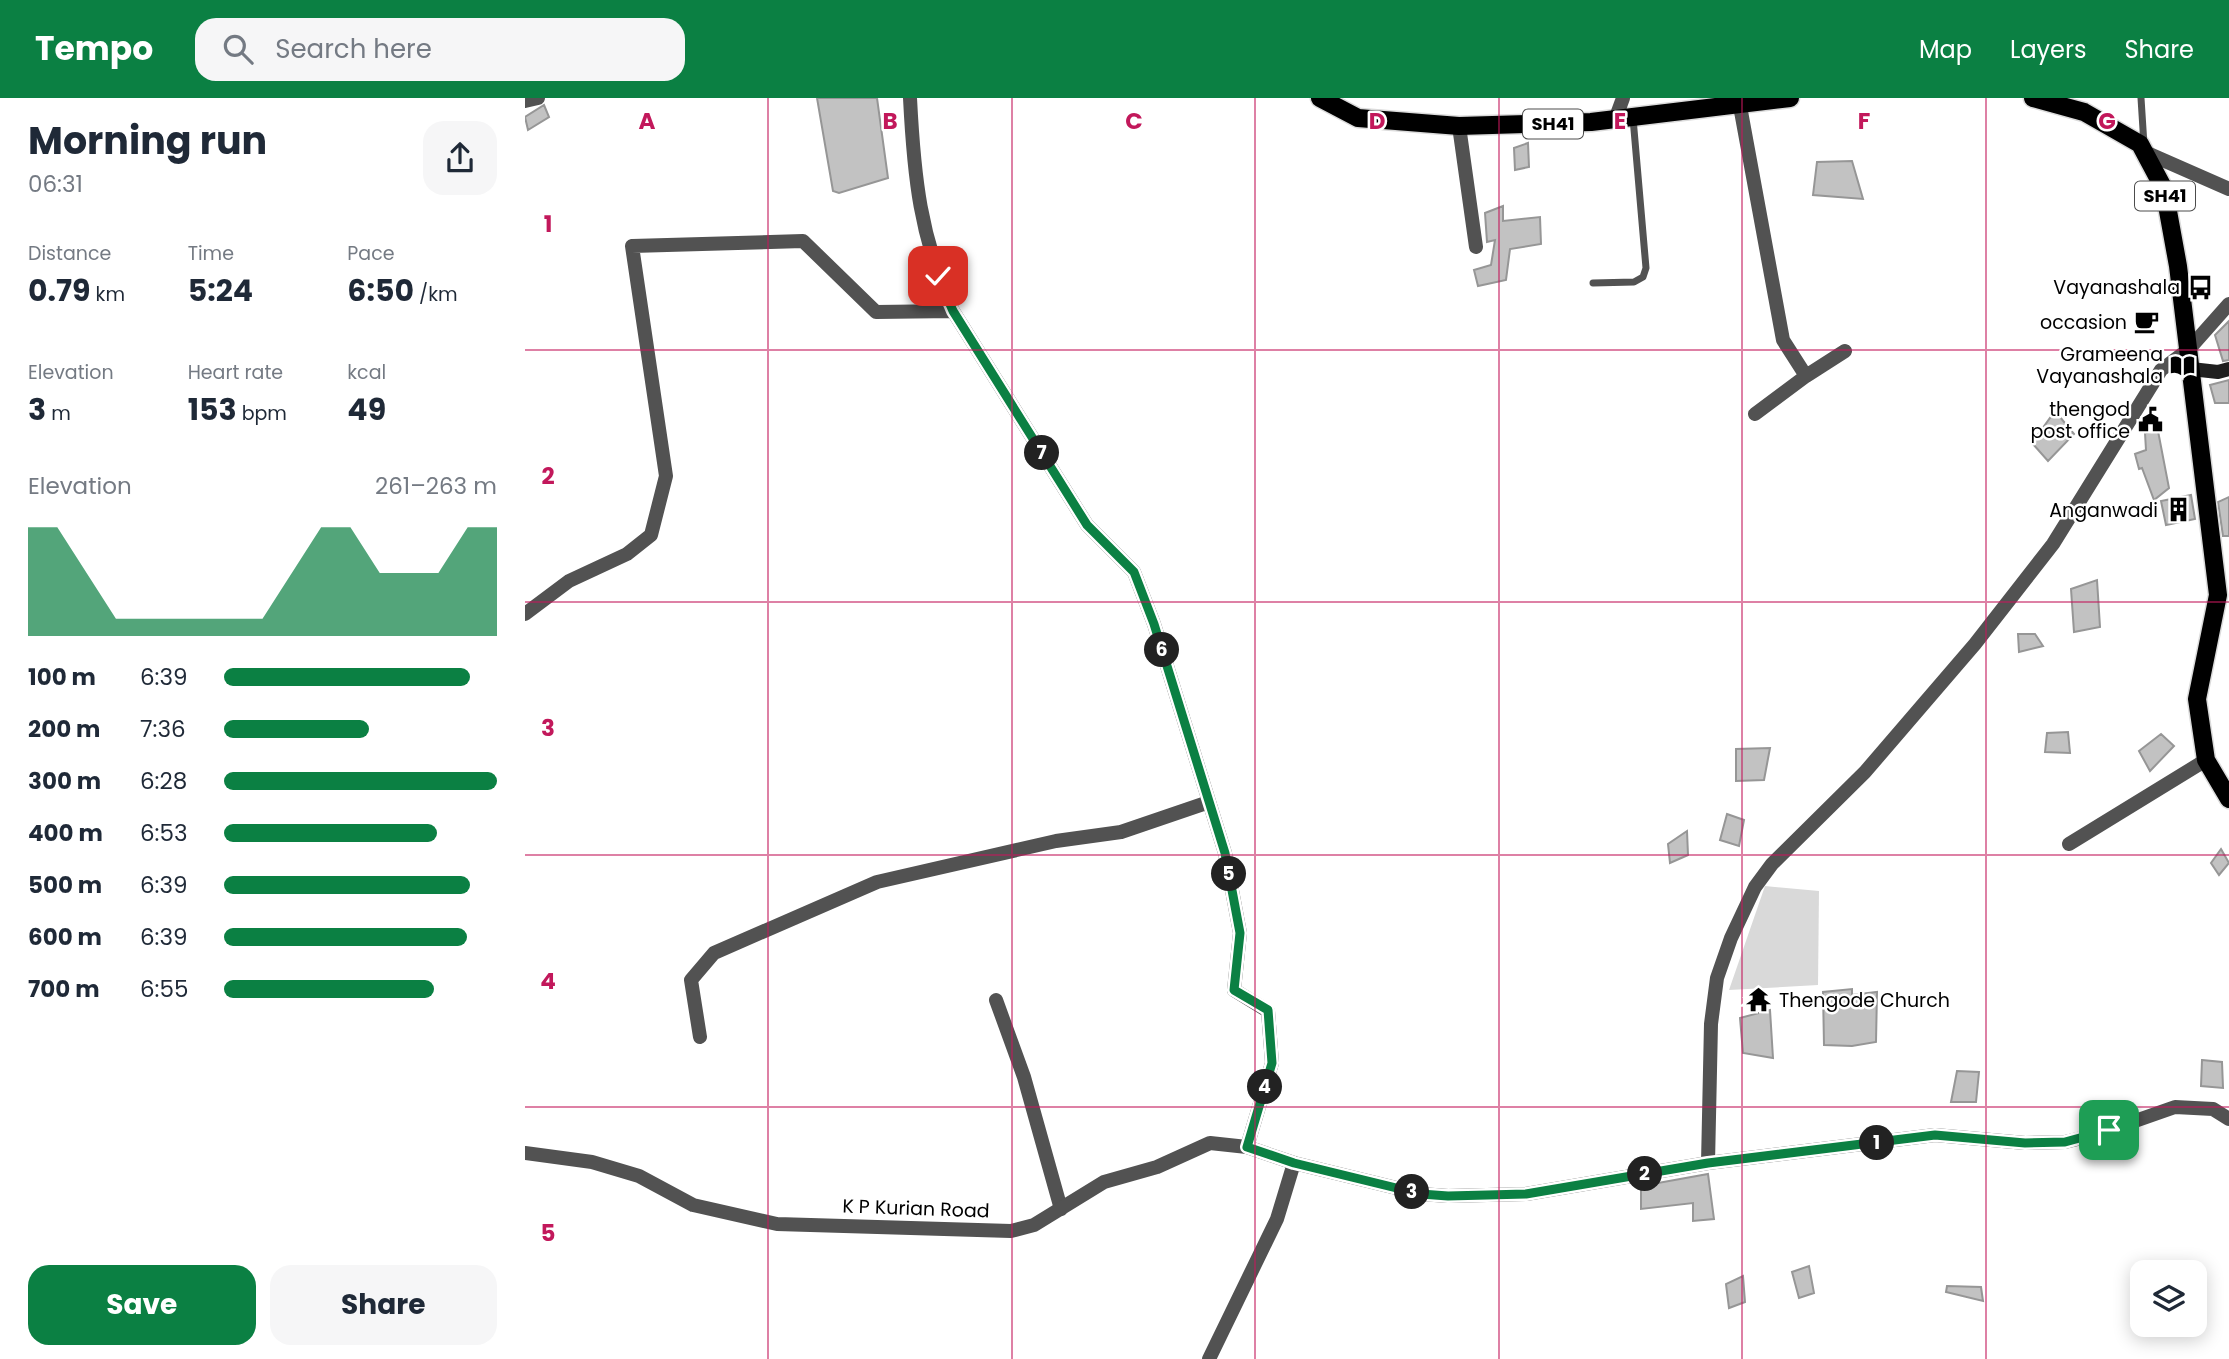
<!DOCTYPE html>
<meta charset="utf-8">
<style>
:root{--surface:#fff;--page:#f6f6f7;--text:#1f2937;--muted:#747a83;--accent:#0b8043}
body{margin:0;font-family:Poppins,sans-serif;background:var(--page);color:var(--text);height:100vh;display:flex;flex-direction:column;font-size:26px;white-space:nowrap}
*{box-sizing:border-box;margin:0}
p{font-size:23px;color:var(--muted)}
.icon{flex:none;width:38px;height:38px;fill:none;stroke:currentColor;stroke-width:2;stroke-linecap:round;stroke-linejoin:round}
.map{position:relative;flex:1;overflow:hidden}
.drawer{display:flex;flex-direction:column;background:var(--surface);width:525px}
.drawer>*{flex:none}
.tools{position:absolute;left:1605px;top:1162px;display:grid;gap:14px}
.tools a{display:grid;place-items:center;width:77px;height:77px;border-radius:14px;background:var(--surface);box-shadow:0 4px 18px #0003;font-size:35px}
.pin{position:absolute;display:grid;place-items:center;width:60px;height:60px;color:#fff;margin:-30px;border-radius:14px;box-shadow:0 4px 10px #0006}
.km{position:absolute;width:35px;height:35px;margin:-18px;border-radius:50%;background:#222;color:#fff;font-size:19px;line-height:35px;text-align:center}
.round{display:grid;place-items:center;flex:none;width:74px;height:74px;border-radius:21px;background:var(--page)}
.summary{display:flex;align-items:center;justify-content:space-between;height:119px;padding:0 28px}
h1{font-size:38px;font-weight:700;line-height:52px}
.stats{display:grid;grid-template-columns:repeat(3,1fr);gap:10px;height:119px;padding:7px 28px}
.stats div{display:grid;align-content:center}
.stats b{font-size:30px;font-weight:700}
.stats small{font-size:19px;font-weight:400}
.stats p{font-size:19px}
.chart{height:196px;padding:14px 28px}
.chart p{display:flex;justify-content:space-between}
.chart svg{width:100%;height:126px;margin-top:7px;fill:var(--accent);opacity:.7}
.primary-button{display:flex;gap:14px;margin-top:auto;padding:14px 28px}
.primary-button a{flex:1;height:80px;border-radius:21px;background:var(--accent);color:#fff;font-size:28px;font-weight:700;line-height:80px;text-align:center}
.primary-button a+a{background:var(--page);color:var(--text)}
ul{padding:0 28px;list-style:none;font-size:23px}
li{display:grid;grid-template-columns:112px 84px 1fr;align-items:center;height:52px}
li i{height:18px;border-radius:9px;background:var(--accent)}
header{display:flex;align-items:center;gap:42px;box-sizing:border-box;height:98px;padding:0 35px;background:var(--accent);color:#fff}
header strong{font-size:33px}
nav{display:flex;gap:38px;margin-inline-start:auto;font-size:24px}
.search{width:490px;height:63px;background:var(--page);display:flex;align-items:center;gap:18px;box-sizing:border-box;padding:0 24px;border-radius:21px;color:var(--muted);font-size:26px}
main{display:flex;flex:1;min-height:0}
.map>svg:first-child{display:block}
</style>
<header>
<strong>Tempo</strong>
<div class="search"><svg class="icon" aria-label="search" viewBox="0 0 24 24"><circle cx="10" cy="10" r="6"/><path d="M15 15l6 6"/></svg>Search here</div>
<nav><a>Map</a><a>Layers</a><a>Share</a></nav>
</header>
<main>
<section class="drawer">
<div class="summary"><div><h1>Morning run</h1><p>06:31</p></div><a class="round"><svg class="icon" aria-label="share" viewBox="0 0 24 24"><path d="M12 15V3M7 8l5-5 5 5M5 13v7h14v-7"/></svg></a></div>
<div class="stats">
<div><p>Distance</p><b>0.79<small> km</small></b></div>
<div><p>Time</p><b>5:24</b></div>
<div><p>Pace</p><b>6:50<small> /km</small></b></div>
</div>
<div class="stats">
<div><p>Elevation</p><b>3<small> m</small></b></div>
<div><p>Heart rate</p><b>153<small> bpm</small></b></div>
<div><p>kcal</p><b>49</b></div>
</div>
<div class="chart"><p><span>Elevation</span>261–263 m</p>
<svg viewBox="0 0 160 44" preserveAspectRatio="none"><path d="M0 44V6L10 6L20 22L30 38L40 38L50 38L60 38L70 38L80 38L90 22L100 6L110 6L120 22L130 22L140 22L150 6L160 6V44z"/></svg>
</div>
<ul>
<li><b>100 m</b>6:39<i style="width:90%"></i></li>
<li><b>200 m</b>7:36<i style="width:53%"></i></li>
<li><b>300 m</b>6:28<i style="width:100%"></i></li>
<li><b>400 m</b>6:53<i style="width:78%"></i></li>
<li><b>500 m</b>6:39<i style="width:90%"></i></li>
<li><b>600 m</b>6:39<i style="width:89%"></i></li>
<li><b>700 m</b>6:55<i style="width:77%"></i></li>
</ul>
<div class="primary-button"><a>Save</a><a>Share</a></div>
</section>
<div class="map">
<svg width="1704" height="1261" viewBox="0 0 1704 1261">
<rect width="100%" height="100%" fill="#fff"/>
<path fill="#d9d9d9" d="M1240,788L1294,793L1293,887L1204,892Z"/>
<path fill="#c2c2c2" stroke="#969696" stroke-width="2" d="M292,0H352L363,80L314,95L308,93Z
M19,7L24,19L3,32L0,19Z
M1003,45L1004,69L990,72L989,50Z
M1327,63L1338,101L1288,97L1292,64Z
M978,108V123L1015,119L1016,146L985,151L981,182L953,188L949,172L966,167L970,142L962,144L960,115Z
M1704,223V262L1698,263L1690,237Z
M1704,282V305H1690L1685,287Z
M1530,313L1549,336L1523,363L1507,345Z
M1633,333L1644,390L1629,402L1617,370L1614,371L1610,356L1621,352L1620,335Z
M1666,397L1670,421L1641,427L1636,403Z
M1704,399V438H1698L1693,404Z
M1572,482L1575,529L1549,534L1546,491Z
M1493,536H1510L1518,548L1494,554Z
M1543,634L1545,655L1520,654L1522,635Z
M1636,636L1649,648L1625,673L1614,653Z
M1245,650L1239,682L1211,683V651Z
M1202,716L1219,722L1214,748L1195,742Z
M1162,733L1163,757L1145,765L1143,746Z
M1696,751L1704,765L1694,777L1686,765Z
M1327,891V897L1352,894L1351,944L1327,948L1299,947L1298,894Z
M1245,912L1248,960L1218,955L1215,920Z
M1677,962L1697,964L1698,990L1676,988Z
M1432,973L1454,974L1451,1004H1426Z
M1183,1076L1189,1121L1168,1123V1105L1116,1111V1088Z
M1284,1168L1289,1195L1274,1200L1267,1174Z
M1218,1178L1220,1204L1204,1210L1201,1186Z
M1422,1188L1456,1189L1458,1203L1421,1194Z"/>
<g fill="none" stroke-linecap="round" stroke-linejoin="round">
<defs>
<path id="primary" d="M795,0L833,20L934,28L1066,24L1265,0
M1508,0L1559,14L1615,46L1639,91L1653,168L1693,497L1672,601L1681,662L1704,701"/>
</defs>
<use href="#primary" stroke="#dbdbdb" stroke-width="21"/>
<path stroke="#525252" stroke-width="7" d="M1616,0L1619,47
M1068,185L1109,184L1118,179L1121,170L1108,20"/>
<path stroke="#525252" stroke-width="14" d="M385,0C389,80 395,138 428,213L562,427L609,474L629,526L700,755L715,835L709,892L743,913L747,965L722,1049
M0,3L13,0
M1215,8L1258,242L1281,278L1320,253
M1090,22L1098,0
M934,28L951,149
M1622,55L1704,91
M1664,251L1704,206
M1230,316L1281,278
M0,516L44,483L102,456L126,437L141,378L107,148L278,143L351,214L428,213
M1544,746L1681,662
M471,902L499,979L536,1111
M175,939L166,882L189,855L352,784L531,743L596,734L684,704
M684,1261L752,1121L769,1065"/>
<path stroke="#525252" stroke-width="14" d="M0,1055L67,1064L114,1078L168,1107L252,1126L486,1133L509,1127L579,1084L632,1069L685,1045L722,1049L769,1065L896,1096L923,1098L1001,1096L1183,1065L1410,1037L1500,1045L1540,1044L1573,1036L1650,1009L1688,1011L1704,1021
M1183,1065L1186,926L1192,880L1206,840L1230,789L1247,766L1340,674L1450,546L1528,446L1636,272L1664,251"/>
<path stroke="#1f1f1f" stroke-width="14" d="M1666,271L1693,274L1704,271"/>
<use href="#primary" stroke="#000" stroke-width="18"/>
</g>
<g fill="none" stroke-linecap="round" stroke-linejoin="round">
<defs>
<path id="route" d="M413,178L428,213L562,427L609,474L629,526L700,755L715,835L709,892L743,912L747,965L722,1049L769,1065L896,1096L923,1098L1001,1096L1183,1065L1410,1037L1500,1045L1540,1044L1584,1032"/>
</defs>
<use href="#route" stroke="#fff" stroke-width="14"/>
<use href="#route" stroke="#0b8043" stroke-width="9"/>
</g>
<path fill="none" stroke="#c2185b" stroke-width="2" stroke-opacity="0.55" d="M243,0V1261M487,0V1261M730,0V1261M974,0V1261M1217,0V1261M1461,0V1261M0,252H1704M0,504H1704M0,757H1704M0,1009H1704"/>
<defs>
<symbol id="bus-bare" viewBox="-9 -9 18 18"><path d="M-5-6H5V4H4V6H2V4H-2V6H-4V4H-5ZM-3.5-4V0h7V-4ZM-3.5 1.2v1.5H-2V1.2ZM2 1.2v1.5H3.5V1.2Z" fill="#000" stroke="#fff" stroke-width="2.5" paint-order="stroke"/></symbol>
<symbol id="cafe-bare" viewBox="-9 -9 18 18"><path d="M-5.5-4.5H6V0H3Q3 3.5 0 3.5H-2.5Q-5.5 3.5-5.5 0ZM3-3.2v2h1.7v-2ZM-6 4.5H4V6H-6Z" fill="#000" stroke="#fff" stroke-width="2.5" paint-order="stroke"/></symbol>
<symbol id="library-bare" viewBox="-9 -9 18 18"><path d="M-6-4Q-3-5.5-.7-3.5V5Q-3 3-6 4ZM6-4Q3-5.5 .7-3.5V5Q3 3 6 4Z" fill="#000" stroke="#fff" stroke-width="2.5" paint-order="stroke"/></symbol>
<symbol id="civic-bare" viewBox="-9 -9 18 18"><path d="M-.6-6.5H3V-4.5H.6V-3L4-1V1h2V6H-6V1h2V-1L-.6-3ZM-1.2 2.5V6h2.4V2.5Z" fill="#000" stroke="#fff" stroke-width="2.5" paint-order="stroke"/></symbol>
<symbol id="building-bare" viewBox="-9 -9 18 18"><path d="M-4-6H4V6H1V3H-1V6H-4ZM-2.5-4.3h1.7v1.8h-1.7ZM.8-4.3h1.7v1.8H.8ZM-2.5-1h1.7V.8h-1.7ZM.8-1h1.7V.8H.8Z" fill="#000" stroke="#fff" stroke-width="2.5" paint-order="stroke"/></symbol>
<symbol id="temple-bare" viewBox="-9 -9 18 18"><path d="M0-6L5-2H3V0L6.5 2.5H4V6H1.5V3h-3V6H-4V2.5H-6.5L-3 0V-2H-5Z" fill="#000" stroke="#fff" stroke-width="2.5" paint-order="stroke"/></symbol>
</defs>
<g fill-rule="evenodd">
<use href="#bus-bare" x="1658" y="172" width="35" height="35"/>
<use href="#cafe-bare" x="1604" y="206" width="35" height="35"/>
<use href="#library-bare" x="1640" y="250" width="35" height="35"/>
<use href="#civic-bare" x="1608" y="304" width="35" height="35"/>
<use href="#building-bare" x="1636" y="394" width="35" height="35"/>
<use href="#temple-bare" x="1216" y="884" width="35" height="35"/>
</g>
<g text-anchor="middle" stroke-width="5" stroke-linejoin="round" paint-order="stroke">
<g fill="#fff" stroke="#4c4c4c" stroke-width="2">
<rect x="998" y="11.5" width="60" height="29" rx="5"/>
<rect x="1610" y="83.5" width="60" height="29" rx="5"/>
</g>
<g font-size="18" font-weight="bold" fill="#000">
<text x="1028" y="32">SH41</text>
<text x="1640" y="104">SH41</text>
</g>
<g font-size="19" fill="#000" stroke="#fff" text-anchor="end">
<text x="1655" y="196">Vayanashala</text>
<text x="1602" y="231">occasion</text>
<text x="1638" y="263">Grameena<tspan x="1638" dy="22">Vayanashala</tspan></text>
<text x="1605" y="318">thengod<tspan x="1605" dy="22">post office</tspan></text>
<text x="1633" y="419">Anganwadi</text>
<text x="1254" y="909" text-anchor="start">Thengode Church</text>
</g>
<g font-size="19" fill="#000" stroke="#fff">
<text transform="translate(391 1110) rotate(2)" y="7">K P Kurian Road</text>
</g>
</g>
<g font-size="23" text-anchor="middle" font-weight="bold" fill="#c2185b" stroke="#fff" stroke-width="5" stroke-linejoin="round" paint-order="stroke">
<text x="122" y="31">A</text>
<text x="365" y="31">B</text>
<text x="609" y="31">C</text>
<text x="852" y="31">D</text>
<text x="1095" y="31">E</text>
<text x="1339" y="31">F</text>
<text x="1582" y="31">G</text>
<text x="23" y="134">1</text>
<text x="23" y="386">2</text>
<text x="23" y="638">3</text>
<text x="23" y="891">4</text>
<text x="23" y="1143">5</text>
</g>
</svg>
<div class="tools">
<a><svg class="icon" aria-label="layers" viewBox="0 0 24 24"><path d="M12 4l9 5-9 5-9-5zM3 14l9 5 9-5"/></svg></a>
</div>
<div class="pin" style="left:1584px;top:1032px;background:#1e9e55"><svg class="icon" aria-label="arrive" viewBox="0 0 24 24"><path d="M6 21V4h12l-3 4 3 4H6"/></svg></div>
<div class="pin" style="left:413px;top:178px;background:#d93025"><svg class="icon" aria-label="check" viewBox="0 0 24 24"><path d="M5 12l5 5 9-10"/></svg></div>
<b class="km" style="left:1352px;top:1045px">1</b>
<b class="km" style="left:1120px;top:1076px">2</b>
<b class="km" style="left:887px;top:1094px">3</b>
<b class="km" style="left:740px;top:989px">4</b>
<b class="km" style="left:704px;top:776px">5</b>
<b class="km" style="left:637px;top:552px">6</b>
<b class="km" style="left:517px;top:355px">7</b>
</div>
</main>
